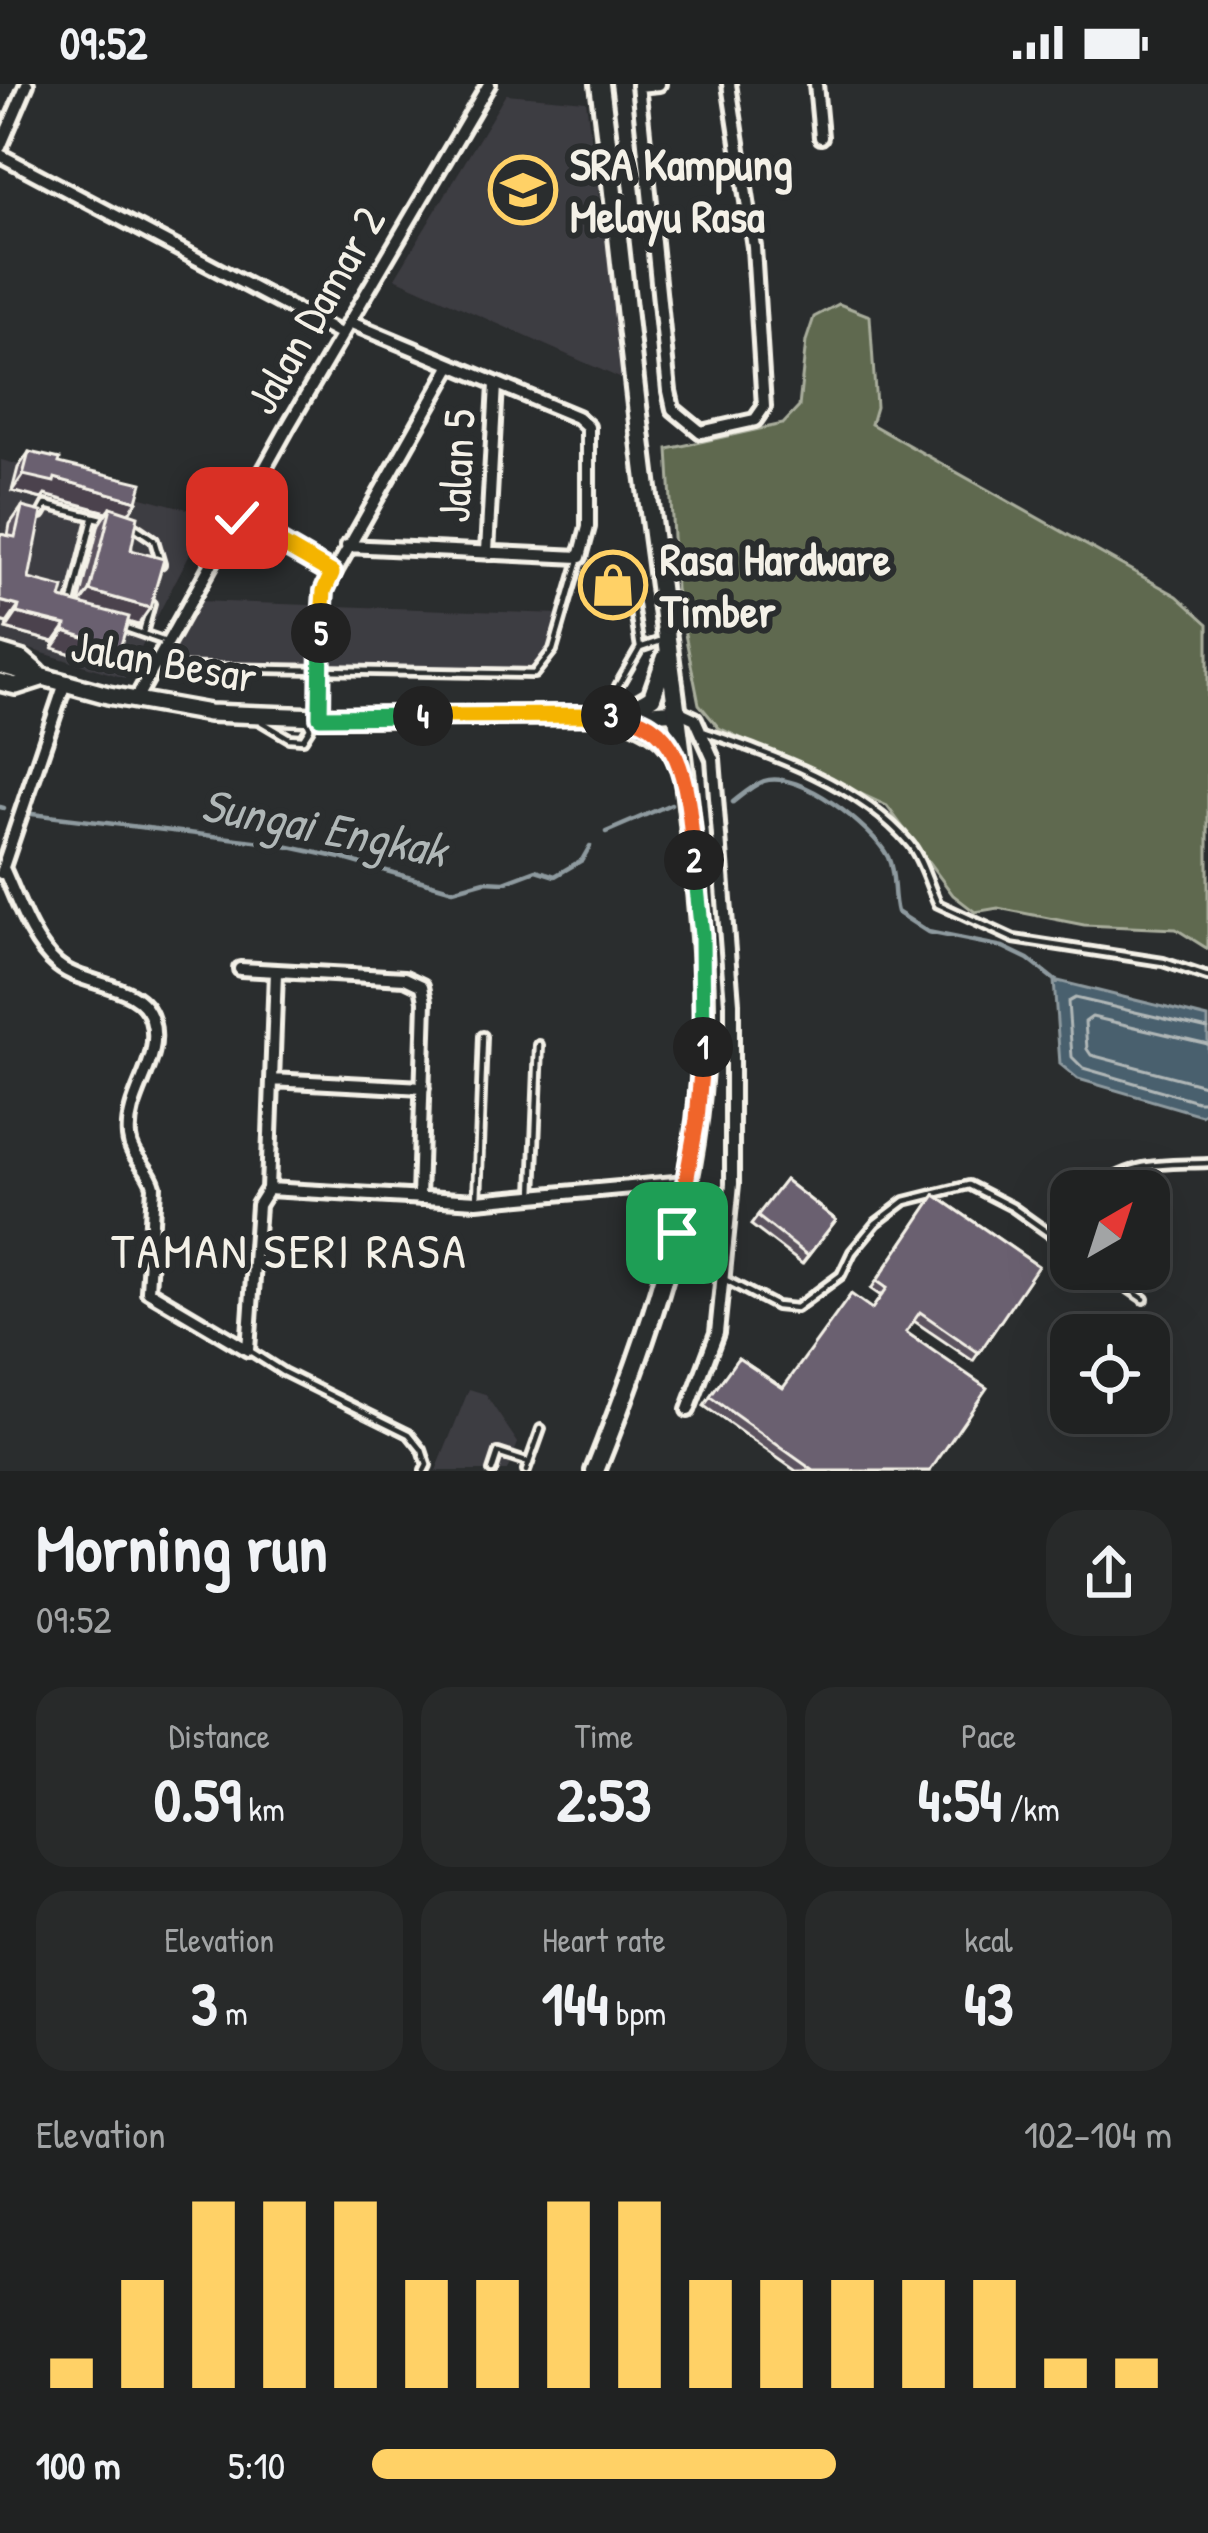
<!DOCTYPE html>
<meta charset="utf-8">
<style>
:root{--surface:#202222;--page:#282a2a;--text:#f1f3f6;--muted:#a2a4a5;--line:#3d3f40;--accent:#ffd166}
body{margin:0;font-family:"Patrick Hand",sans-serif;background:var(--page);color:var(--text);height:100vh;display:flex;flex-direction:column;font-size:45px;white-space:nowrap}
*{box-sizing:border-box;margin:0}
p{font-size:39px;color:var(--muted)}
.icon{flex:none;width:66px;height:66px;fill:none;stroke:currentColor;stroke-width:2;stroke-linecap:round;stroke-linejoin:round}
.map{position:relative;height:1387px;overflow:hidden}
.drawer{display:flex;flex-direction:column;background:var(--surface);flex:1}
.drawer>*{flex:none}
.needle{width:78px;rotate:39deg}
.fabs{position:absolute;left:1050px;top:1086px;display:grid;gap:24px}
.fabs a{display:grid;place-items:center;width:120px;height:120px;border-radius:24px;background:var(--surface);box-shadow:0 12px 48px #0002,0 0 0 3px var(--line);font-size:60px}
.pin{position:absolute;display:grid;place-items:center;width:102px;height:102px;color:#fff;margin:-51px;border-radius:24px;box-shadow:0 6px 18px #0006}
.km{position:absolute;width:60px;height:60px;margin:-30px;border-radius:50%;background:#222;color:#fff;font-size:33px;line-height:60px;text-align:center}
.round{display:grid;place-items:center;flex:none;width:126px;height:126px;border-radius:36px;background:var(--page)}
.headline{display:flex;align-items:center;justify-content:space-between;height:204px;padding:0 36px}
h1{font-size:66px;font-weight:700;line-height:90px}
.stats{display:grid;grid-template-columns:repeat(3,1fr);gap:18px;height:204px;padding:12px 36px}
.stats div{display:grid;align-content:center;border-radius:30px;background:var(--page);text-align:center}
.stats b{font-size:60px;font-weight:700}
.stats small{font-size:33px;font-weight:400}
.stats p{font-size:33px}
.chart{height:336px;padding:24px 36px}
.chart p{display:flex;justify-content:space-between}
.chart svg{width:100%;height:216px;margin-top:12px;stroke:var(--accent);stroke-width:6}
ul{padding:0 36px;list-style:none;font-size:39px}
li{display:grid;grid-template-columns:192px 144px 1fr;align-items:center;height:90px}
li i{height:30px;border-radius:15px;background:var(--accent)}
.status{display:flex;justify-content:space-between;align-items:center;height:84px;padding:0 60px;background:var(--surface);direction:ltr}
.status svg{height:33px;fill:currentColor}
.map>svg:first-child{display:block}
</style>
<div class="status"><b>09:52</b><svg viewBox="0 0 49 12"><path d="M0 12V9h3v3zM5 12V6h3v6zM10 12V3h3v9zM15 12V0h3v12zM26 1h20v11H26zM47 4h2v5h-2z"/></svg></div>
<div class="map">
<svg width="1208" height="1387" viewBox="0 0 1208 1387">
<rect width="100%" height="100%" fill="#2a2d2e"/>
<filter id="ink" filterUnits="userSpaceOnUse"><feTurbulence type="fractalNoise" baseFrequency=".00833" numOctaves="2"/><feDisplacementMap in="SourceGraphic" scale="24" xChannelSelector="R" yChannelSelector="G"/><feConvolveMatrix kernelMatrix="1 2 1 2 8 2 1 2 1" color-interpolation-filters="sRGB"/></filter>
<g filter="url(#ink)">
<path fill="#3e3c42" d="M506,10L586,17L624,296L395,194Z
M1,376L210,431L125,594L0,556Z
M196,517L561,530L550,566L533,587L162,579Z
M469,1305L485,1310L518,1359L507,1387H436Z"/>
<path fill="#5e6950" stroke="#a9ad9c" stroke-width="3" d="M839,220L870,232L876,323L871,340L1177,512L1208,540V865L1176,845L1084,841L998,824L975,828L953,811L887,722L719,644L699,620L676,505L668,365L783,340L799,323L806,257L814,233Z"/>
<path fill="#4a606e" stroke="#8e9a9f" stroke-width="3" d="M1054,896L1208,934V1027L1201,1031L1078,995L1060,980Z"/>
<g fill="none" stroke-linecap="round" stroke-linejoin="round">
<path stroke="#b0b7b7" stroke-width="3" d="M1208,945L1075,914L1068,918L1072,973L1083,984L1197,1017H1208
M1208,960L1092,933L1085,938L1087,965L1091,971L1208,1002"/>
<path stroke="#8e9a9f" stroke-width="4.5" d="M733,718C742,711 753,701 764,697C799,685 873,744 888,773C896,791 892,809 897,828L928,848L1003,863L1028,875L1057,898
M0,723L4,724
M32,730L271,759L341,774L453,806L485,797L504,798L536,786L555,792L582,776L590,762
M606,748L671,720"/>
<defs>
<path id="service" d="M41,430L46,421L106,436
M237,434L331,488
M135,443L154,456L161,480
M71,523L93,435
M123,543L163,557
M143,549L151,520
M640,564L663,556
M154,583L534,590L553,566L579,476
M622,626L618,602L640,564L629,495
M262,638L289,654L303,655L310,644L307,637
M702,647C773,671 861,701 910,760C923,776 929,802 938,820L1014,855L1163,878L1208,893
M1098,1107C1126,1076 1168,1081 1208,1079
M533,1111L539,961
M477,1117L483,952
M1062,1159L1071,1144
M1100,1185L1144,1215
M724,1195L776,1222L796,1224L841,1191L852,1168L876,1139L905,1117L969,1101L1012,1123L1071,1165
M250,1267L283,1288L409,1350L422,1366L427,1381L424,1387
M492,1387L498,1369L529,1379
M526,1387L541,1345"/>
<path id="minor" d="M638,0L669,307L673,325L701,348L755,336L764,323L754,163L729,0
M816,0L821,53
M638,2L659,0
M0,63L27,0
M0,71L342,251
M347,462L580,473L588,443V343L577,333L349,238
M487,468L496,300
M135,617L289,341L489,0
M678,627L695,635L713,675L732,919V1100L717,1249L688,1326
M320,633L324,507L452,281
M3,784C18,816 30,857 58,881C85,903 141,898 152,936C164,977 125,1011 129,1053C131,1073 149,1083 154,1102L148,1207L248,1266L258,1121L268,1105
M1,789L65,599
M240,885L405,894L422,902L425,917L419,1114
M272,996L423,1004
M268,1105L477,1117L686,1098
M268,1105L276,888"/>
<path id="secondary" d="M0,569L23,576L37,588
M0,581L108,611L209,629L320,633L622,631L678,627
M0,598L16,602L41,594"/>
<path id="primary" d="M622,631C648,643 669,651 679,679
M622,631L652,613L666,573
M595,1387C647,1257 693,1126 702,985C708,909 700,834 692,758C681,653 666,548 652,443C632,295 619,147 600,0"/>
</defs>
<use href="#service" stroke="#f4f1e8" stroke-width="14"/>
<use href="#minor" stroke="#f4f1e8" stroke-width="20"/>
<use href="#secondary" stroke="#f4f1e8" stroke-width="24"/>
<use href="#primary" stroke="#f4f1e8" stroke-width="26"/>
<use href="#service" stroke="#2a2d2e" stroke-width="4.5"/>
<use href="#minor" stroke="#2a2d2e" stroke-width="10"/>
<use href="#secondary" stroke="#2a2d2e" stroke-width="15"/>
<use href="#primary" stroke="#2a2d2e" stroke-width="16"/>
</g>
<path fill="#5c535f" stroke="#f4f1e8" stroke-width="3" d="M29,368L59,379L137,417L129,429L138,541L128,538L109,582L53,564L54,558L6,545L7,539L0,537V450L8,452L10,440L22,423L29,495L61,515L79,520L99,440L107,428L45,411L42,415L12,407L18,384Z
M785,1096L836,1136L802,1180L751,1141Z
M935,1111L1038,1182L973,1277L914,1237L906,1248L930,1387H796L704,1322L738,1274L783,1304L872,1225L881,1212L871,1205Z"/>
<path fill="#4b434e" stroke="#f4f1e8" stroke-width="3" d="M23,391L55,394L137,417L125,434L111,423L107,428L45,411L42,415L12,407Z
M90,507L150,524L138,541L78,523Z
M0,517L19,522L7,539L0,537Z
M17,529L66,541L54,558L6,545Z
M65,547L120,565L109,582L53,564Z"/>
<path fill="#6b606f" stroke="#f4f1e8" stroke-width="3" d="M29,368L60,375L59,379L142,399L137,417L55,394L54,398L23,391Z
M22,423L42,428L29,495L64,504L61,515L129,533L120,565L65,547L66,541L17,529L19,522L0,517V450L15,453Z
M111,423L138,432L131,466L164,475L150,524L90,507Z
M785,1096L836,1136L808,1172L757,1132Z
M935,1111L1038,1182L979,1269L920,1228L906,1248L987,1304L930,1387H814L710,1313L738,1274L783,1304L851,1210L872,1225L887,1204L877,1197Z"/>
</g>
<g fill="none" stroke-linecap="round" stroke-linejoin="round" filter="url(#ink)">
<defs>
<path id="split-1" d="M677,1149L697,1036L703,963"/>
<path id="split-2" d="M694,776L702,851L703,963"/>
<path id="split-3" d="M611,631C689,631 688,720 694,776"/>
<path id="split-4" d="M423,632L611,631"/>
<path id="split-5" d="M321,549L320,633L423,632"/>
<path id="split-6" d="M237,434L332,489L324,507L321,549"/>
</defs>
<use href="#split-1" stroke="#fff" stroke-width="24"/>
<use href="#split-2" stroke="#fff" stroke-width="24"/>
<use href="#split-3" stroke="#fff" stroke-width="24"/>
<use href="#split-4" stroke="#fff" stroke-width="24"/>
<use href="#split-5" stroke="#fff" stroke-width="24"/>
<use href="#split-6" stroke="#fff" stroke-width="24"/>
<use href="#split-1" stroke="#f0652b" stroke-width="15"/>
<use href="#split-2" stroke="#22a559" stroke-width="15"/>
<use href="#split-3" stroke="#f0652b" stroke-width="15"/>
<use href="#split-4" stroke="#f5b400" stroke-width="15"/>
<use href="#split-5" stroke="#22a559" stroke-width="15"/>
<use href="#split-6" stroke="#f5b400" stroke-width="15"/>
</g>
<defs>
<symbol id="school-ring" viewBox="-11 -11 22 22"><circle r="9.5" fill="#2a2d2e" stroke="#ffd166" stroke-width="1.5"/><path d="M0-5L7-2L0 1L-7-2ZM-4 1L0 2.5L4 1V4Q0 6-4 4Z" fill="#ffd166"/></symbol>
<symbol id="shop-ring" viewBox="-11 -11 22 22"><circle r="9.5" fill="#2a2d2e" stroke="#ffd166" stroke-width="1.5"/><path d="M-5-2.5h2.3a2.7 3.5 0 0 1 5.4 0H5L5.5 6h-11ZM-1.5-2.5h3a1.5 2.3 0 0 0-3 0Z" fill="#ffd166"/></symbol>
</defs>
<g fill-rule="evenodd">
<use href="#school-ring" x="485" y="68" width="76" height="76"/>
<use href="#shop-ring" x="575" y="463" width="76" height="76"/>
</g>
<g text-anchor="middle" stroke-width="12" stroke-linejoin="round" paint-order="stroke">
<g font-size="45" font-weight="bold" fill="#f4f1e8" stroke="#2a2d2e" text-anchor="start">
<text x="570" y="96">SRA Kampung<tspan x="570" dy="52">Melayu Rasa</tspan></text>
<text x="660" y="491">Rasa Hardware<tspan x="660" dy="52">Timber</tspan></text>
</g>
<g font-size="45" fill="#f4f1e8" stroke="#2a2d2e">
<text transform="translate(315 226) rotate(-60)" y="16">Jalan Damar 2</text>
<text transform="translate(456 382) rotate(-87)" y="16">Jalan 5</text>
<text transform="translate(164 577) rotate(10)" y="16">Jalan Besar</text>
</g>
<g font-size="48" font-style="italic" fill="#b0b7b7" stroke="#2a2d2e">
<text transform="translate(324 743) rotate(11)" y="17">Sungai Engkak</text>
</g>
<g font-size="48" letter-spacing="3" fill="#f4f1e8" stroke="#2a2d2e">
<text x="290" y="1184">TAMAN SERI RASA</text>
</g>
</g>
</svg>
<div class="fabs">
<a><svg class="needle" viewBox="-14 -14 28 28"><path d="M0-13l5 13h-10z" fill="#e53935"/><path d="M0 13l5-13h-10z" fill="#a2a4a5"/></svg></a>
<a><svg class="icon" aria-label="locate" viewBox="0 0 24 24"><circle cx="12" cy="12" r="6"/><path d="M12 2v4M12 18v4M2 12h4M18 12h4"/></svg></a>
</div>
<div class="pin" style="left:677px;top:1149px;background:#1e9e55"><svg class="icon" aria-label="arrive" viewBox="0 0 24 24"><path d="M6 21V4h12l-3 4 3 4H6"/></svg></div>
<div class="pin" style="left:237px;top:434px;background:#d93025"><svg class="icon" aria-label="check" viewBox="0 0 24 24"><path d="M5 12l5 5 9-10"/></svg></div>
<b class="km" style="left:703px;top:963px">1</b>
<b class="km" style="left:694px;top:776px">2</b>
<b class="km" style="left:611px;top:631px">3</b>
<b class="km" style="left:423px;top:632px">4</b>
<b class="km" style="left:321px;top:549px">5</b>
</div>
<section class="drawer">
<div class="headline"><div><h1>Morning run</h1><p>09:52</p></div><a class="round"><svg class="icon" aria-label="share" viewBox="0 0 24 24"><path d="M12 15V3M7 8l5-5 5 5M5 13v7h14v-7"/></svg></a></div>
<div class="stats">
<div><p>Distance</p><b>0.59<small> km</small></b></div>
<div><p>Time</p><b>2:53</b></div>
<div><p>Pace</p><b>4:54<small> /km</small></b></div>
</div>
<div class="stats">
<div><p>Elevation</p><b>3<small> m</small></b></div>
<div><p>Heart rate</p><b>144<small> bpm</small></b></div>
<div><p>kcal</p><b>43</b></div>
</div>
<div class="chart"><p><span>Elevation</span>102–104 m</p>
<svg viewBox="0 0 160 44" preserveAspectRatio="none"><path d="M5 44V38M15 44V22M25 44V6M35 44V6M45 44V6M55 44V22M65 44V22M75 44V6M85 44V6M95 44V22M105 44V22M115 44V22M125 44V22M135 44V22M145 44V38M155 44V38"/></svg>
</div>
<ul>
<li><b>100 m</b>5:10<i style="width:58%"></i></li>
</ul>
</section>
